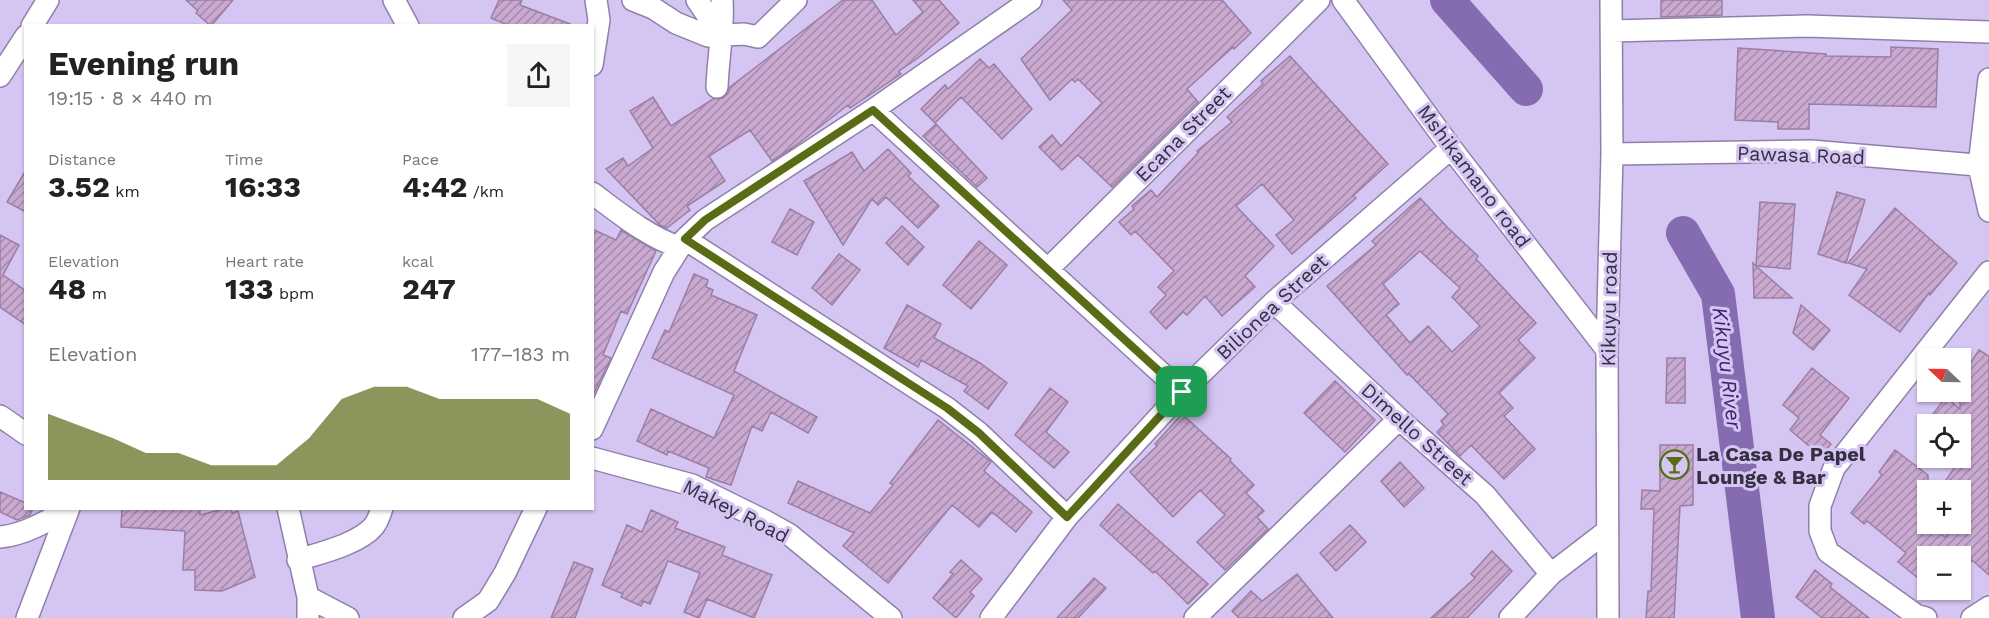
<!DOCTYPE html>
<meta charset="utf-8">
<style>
:root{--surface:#fff;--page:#f6f6f6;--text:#222;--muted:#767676;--accent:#5a6b16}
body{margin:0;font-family:"Work Sans",sans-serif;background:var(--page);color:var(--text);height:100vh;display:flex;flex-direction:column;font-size:22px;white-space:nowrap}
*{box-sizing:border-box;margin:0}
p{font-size:20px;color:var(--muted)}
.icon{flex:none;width:33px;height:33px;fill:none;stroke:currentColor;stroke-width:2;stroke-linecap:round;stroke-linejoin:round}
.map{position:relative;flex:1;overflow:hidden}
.details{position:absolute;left:24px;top:24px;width:570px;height:486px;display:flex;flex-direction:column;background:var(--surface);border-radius:0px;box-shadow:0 2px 4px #0004}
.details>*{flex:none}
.needle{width:39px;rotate:292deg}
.buttons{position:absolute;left:1917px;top:348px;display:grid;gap:12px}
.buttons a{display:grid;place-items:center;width:54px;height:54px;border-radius:0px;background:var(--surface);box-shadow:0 2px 4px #0004;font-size:30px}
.pin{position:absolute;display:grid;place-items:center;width:51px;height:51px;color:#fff;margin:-26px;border-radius:12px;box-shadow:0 3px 9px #0006}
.round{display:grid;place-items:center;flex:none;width:63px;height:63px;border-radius:0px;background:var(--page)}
.head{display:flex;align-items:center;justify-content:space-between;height:102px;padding:0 24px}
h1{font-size:33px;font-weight:700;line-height:45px}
.figures{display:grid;grid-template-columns:repeat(3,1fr);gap:9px;height:102px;padding:6px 24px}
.figures div{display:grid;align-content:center}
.figures b{font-size:30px;font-weight:700}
.figures small{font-size:16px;font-weight:400}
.figures p{font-size:16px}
.chart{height:168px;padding:12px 24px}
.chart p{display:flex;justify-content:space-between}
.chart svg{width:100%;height:108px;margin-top:6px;fill:var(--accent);opacity:.7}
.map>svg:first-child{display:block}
</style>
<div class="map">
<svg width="1989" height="618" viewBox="0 0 1989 618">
<defs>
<pattern id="building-hatch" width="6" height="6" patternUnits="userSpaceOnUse" patternTransform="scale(1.5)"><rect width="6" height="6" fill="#c9a9d0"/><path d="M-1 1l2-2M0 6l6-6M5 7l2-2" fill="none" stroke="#a48aaa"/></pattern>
</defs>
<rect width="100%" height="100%" fill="#d4c5f3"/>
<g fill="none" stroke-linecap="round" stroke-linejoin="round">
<path stroke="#856cb0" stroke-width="34" d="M1447,0L1526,89
M1683,233L1718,294L1758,618"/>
</g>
<path fill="url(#building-hatch)" stroke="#9c7ea3" stroke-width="1.5" fill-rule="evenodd" d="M186,0H233L211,26L196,13L198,11Z
M499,0H522L520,5L570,24L569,26H510L491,18Z
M843,0H872L896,35L923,12L913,0H939L959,23L918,58L899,71L901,74L850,108L848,105L795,146L772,161L750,130L709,156L725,181L687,206L690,210L667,228L660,225L606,169L623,158L628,166L653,148L630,111L653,97L671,126L713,99L723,98L728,93L730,87Z
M1063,0H1222L1251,33L1234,49L1233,47L1187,89L1198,102L1112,187L1078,155L1062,170L1039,147L1052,135L1061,146L1102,103L1078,79L1075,82L1072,79L1050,100L1021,59L1072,10Z
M1661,0H1722V15L1661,17Z
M1891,47L1938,49L1936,107L1809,104V129H1778V122L1735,120L1738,48L1826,54V56L1891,57Z
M1290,56L1388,164L1353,196L1356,198L1292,254L1276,235L1294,220L1262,184L1236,206L1274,246L1245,276L1255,287L1222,316L1205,296L1187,315L1183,312L1166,329L1150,312L1166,295L1158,287L1174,271L1135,231L1131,235L1119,222L1134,209L1132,206L1151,190L1157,197L1198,153L1197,151L1232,122L1227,117L1263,84L1261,81Z
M980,59L989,68L994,64L1032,109L1002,139L961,97L935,123L921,109L945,85L948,89Z
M936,124L987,178L977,187L923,136Z
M888,149L911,173L908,176L939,206L918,228L886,197L878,205L872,199L843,245L804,181L852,152L864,171Z
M26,170V212L7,202Z
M1837,192L1865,200L1846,263L1818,254Z
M1420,198L1448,228L1478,256L1476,259L1536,323L1518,340L1535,358L1499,393L1513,408L1504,416L1535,449L1504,479L1471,445L1460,456L1437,432L1444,425L1441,421L1448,414L1409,374L1407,375L1327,286L1376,245L1372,241ZM1420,251L1460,288L1452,297L1480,326L1452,352L1428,326L1410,343L1386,315L1399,304L1383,284Z
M1760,202L1795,204L1790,269L1756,266L1792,298H1754L1753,263L1756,266Z
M1895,208L1957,263L1930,295L1929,293L1900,332L1849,295L1867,269L1848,263Z
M790,209L814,222L797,255L772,242Z
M902,226L924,247L908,265L886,243Z
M592,229L616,240L621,230L656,251L627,314L621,311L603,355L611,358L592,397Z
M0,235L19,245L3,275L26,291V325L0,307Z
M979,241L1007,265L971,309L943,285Z
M839,254L860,270L832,305L812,288Z
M694,274L708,280L706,287L713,290L711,295L757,315L734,371L817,417L808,433L771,412L762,431L752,426L731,485L706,477L709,468L668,451L667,455L637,441L651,409L714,438L734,395L652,358L665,330L669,332Z
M907,305L941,324L934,338L980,363L1007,383L988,409L964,391L968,386L921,360L918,367L884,348Z
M1801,305L1830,330L1813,350L1793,333Z
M1979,350L1989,356V575L1972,560L1960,575V556H1928V586L1898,562L1906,553L1867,521L1864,524L1851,513L1882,475L1879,472L1895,450L1928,475V524L1945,537L1956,524H1960V490H1939L1960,460V424H1930L1936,417L1932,415L1946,397L1960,409V379Z
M1667,358H1685V403H1666Z
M1812,368L1849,398L1820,435L1831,444L1821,456L1790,430L1799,418L1783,405Z
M1335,381L1375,420L1345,452L1304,413Z
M1050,388L1068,402L1046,432L1069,452L1054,468L1015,435Z
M1182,414L1231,459L1230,461L1254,485L1246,493L1264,511L1257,517L1268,529L1225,570L1197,542L1225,515L1200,490L1173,517L1130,472L1157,446L1155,444Z
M938,420L991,462L984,471L1032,512L1016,532L992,512L979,527L952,505L888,583L843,546L854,533L788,503L798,481L870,513L893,485L890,483Z
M1660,445H1693V505L1680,506L1674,618H1646L1648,591H1651L1654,509H1641L1642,490L1660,491Z
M1400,462L1424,488L1404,507L1381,481Z
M0,492L26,503V508H33L30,515L17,520L0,512Z
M1118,504L1208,584L1188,604L1155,571L1153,573L1100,525Z
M122,508H200V515L227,508H231L232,513L238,511L255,577L222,591L195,590V570H183L185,531L121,527Z
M651,510L678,522L675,528L725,547L722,555L772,575L754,618L707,599L699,618L684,612L700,573L668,561L650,604L643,601L641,606L621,597L623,594L602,585L627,525L642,532Z
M1350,525L1366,542L1336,571L1320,553Z
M1492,551L1512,571L1467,618H1431L1475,578L1471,574Z
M961,560L982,579L970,592L974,596L956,618L933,598L953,574L950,572Z
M574,562L593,569L575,618H551Z
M1815,570L1832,584L1830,587L1869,618H1822L1796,597Z
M1297,574L1333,618H1239L1232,611L1251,591L1262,601Z
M1094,578L1106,588L1078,618H1057Z"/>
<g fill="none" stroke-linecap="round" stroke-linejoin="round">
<defs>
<path id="street" d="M394,0L408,26
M633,0L653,8L676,23L708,36L744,34L758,37L796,0
M697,0L721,35
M1343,0L1451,148L1607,350
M32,26L48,0
M1611,31L1807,26L1989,32
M592,65L599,20L596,0
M0,76L26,36
M1989,79L1979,166L1989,211
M717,87C718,58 724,29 722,0
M873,110L1182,392
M1612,154L1811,151L1989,166
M592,193C619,213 648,237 679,247
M685,239L947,408L979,433L1067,517
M1048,269L1319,0
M1274,302L1399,419L1485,495L1551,574
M0,416L26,434
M592,429L664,272L685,239L705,220L873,110L1031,0
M592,458L692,485L765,521L790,535L891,618
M288,508L308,597V618
M0,537C24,535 48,521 69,508
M298,560C320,553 359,544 374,526C378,521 380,514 382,508
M308,597L348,618
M27,618L69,508
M464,618L488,601L505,573L536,508
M991,618L1067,517L1182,392L1274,302L1451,148
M1195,618L1399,419
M1510,618L1551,574L1607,531
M1608,618L1607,350L1612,154L1611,0
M1926,618L1916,615L1828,552L1820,531V506L1834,468L1989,272
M1972,618L1989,607"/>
</defs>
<use href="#street" stroke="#8f80ab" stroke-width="24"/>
<use href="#street" stroke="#fff" stroke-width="21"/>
</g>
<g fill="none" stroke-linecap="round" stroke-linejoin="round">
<defs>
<path id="route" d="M873,110L1182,392L1067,517L979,433L947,408L685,239L705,220Z"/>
</defs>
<use href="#route" stroke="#fff" stroke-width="12"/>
<use href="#route" stroke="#5a6b16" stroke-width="8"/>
</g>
<defs>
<symbol id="bar-ring" viewBox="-11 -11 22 22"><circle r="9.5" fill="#d4c5f3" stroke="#5a6b16" stroke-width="1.5"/><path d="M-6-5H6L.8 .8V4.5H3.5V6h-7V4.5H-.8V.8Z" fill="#5a6b16"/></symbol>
</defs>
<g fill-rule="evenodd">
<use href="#bar-ring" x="1658" y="448" width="33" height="33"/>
</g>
<g text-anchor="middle" stroke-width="6" stroke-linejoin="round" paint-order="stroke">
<g font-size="20" fill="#352f41" stroke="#d4c5f3">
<text transform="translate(1183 134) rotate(-45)" y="7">Ecana Street</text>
<text transform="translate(1801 155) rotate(2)" y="7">Pawasa Road</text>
<text transform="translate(1474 176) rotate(53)" y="7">Mshikamano road</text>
<text transform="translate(1272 307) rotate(-43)" y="7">Bilionea Street</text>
<text transform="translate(1609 309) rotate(-89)" y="7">Kikuyu road</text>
<text transform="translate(1417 434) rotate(42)" y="7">Dimello Street</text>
<text transform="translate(736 511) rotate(27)" y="7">Makey Road</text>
</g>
<g font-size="20" font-weight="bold" fill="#352f41" stroke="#d4c5f3" text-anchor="start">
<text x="1696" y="461">La Casa De Papel<tspan x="1696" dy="23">Lounge &amp; Bar</tspan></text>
</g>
<g font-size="21" font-style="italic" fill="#441e71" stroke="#d4c5f3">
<text transform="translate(1727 368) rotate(83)" y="7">Kikuyu River</text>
</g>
</g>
</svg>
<div class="buttons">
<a><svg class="needle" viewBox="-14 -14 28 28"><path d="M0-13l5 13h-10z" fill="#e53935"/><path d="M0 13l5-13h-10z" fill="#767676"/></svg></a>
<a><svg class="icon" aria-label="locate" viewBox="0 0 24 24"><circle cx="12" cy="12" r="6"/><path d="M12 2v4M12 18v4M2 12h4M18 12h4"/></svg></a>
<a>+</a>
<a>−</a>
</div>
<div class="pin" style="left:1182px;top:392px;background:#1e9e55"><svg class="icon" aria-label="arrive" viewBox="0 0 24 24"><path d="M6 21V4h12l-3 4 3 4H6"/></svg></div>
<section class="details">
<div class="head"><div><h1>Evening run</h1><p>19:15 · 8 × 440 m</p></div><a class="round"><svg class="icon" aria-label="share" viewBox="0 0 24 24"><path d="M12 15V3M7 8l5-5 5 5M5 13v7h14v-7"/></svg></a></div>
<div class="figures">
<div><p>Distance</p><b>3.52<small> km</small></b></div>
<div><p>Time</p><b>16:33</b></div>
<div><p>Pace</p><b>4:42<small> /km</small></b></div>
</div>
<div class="figures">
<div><p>Elevation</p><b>48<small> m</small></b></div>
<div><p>Heart rate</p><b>133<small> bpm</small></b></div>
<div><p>kcal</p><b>247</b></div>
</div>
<div class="chart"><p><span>Elevation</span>177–183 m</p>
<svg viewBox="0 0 160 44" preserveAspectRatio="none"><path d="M0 44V17L10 22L20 27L30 33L40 33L50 38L60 38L70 38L80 27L90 11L100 6L110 6L120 11L130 11L140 11L150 11L160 17V44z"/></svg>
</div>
</section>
</div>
